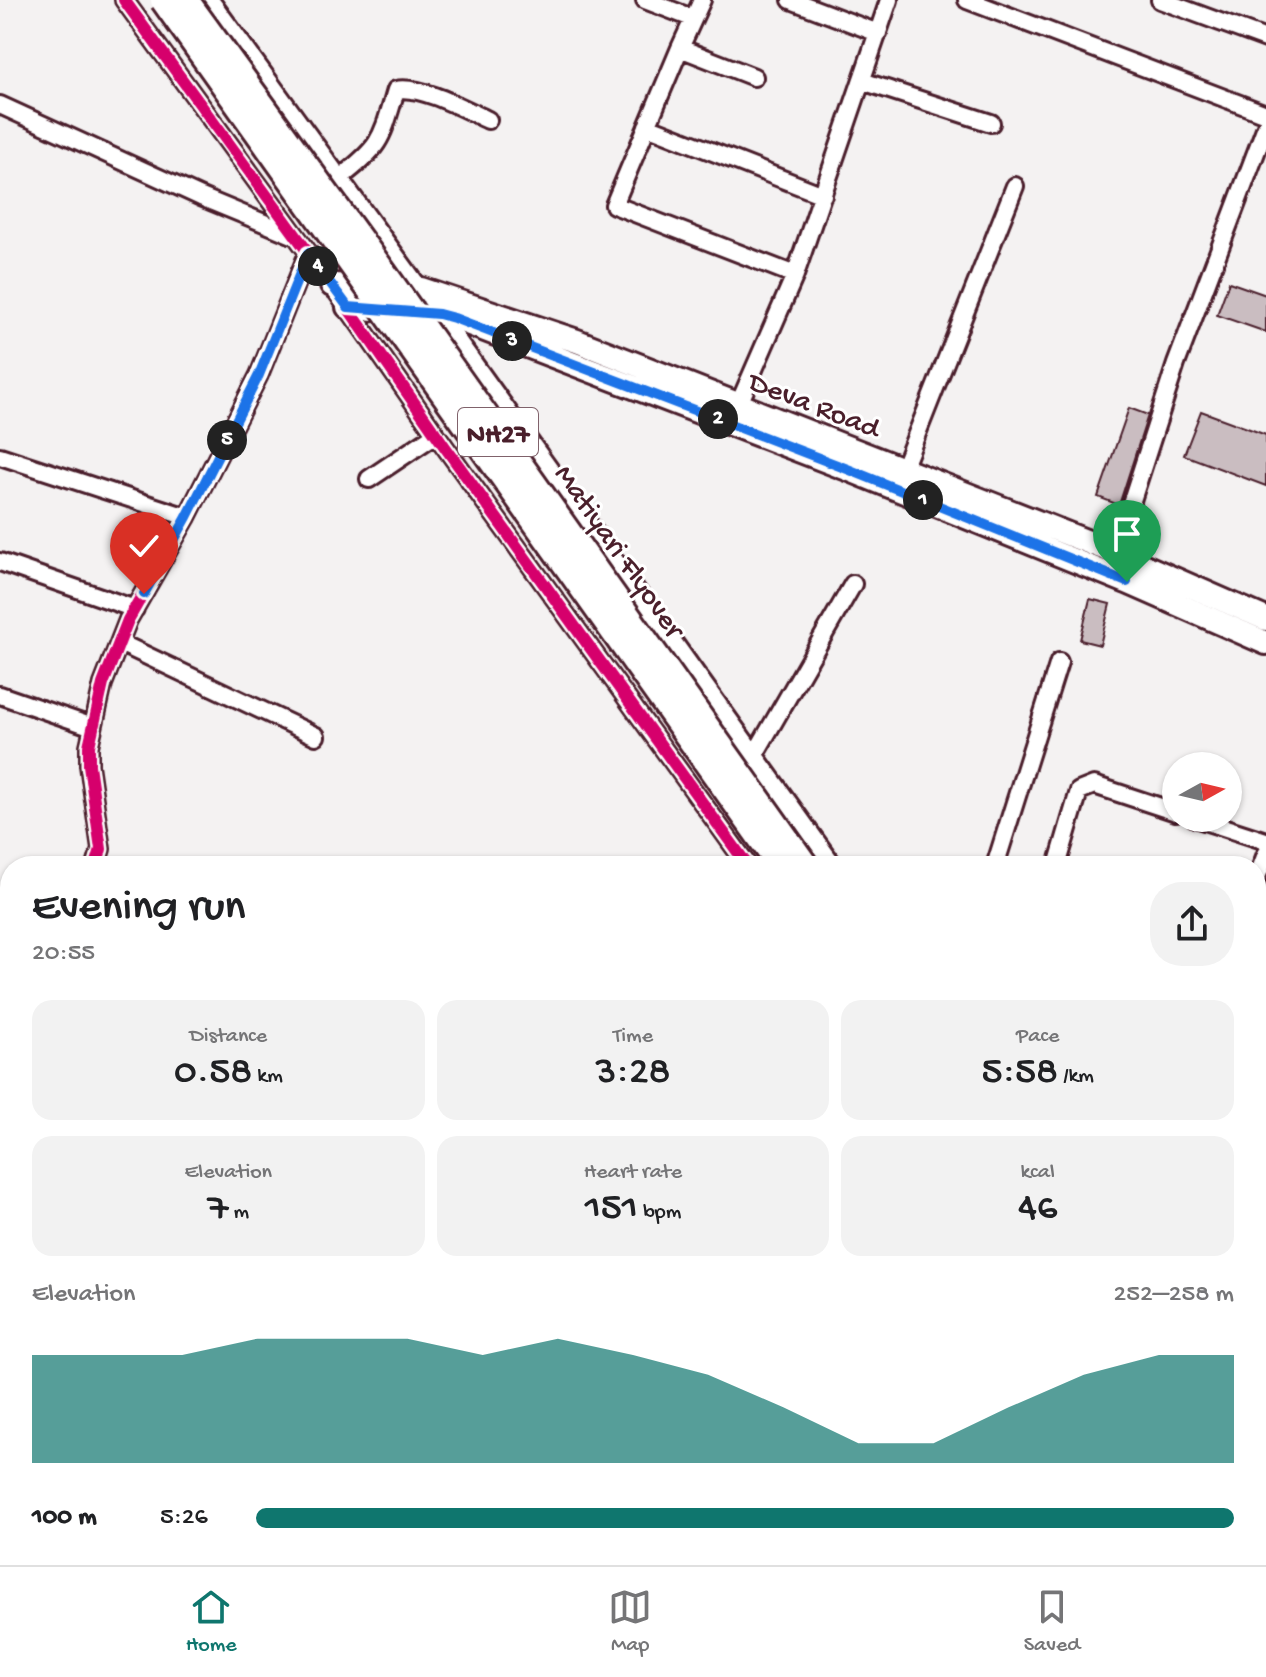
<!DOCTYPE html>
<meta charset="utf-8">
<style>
:root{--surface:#fff;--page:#f2f2f2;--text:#202124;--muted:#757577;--line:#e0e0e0;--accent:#0f766e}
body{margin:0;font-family:"Gochi Hand",sans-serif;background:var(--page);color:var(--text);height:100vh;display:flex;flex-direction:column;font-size:30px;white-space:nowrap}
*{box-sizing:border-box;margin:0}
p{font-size:26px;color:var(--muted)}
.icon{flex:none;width:44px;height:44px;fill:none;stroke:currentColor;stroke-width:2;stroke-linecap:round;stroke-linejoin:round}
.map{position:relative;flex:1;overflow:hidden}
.drawer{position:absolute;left:0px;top:856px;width:1266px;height:710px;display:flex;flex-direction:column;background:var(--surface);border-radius:32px 32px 0 0;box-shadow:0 2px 6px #0004}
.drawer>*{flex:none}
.needle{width:52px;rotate:82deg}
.tools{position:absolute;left:1162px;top:752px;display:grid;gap:16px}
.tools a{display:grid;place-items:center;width:80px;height:80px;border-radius:50%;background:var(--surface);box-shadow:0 2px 6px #0004;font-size:40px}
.pin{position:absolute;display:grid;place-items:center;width:68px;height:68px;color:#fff;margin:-82px -34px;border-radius:50% 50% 50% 0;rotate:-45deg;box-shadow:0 0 8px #0007}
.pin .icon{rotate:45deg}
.km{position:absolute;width:40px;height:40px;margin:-20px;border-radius:50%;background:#222;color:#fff;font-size:22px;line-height:40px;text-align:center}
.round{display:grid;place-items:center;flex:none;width:84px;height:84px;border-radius:32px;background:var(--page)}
.headline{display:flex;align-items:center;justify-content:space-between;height:136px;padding:0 32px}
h1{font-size:44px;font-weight:600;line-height:60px}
.stats{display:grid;grid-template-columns:repeat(3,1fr);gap:12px;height:136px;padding:8px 32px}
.stats div{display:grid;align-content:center;border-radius:20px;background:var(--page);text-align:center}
.stats b{font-size:40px;font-weight:600}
.stats small{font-size:22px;font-weight:400}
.stats p{font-size:22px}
.chart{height:224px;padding:16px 32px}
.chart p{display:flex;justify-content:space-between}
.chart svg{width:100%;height:144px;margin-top:8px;fill:var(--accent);opacity:.7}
ul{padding:0 32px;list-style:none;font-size:26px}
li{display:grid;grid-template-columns:128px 96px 1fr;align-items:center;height:60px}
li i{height:20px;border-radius:10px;background:var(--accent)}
.tabs{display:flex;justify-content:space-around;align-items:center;height:112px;border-top:2px solid var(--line);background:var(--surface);font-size:22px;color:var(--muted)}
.tabs a{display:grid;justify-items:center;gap:4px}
.tabs .on{color:var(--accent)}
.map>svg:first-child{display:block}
</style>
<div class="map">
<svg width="1266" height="1565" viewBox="0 0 1266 1565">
<rect width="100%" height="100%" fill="#f4f2f2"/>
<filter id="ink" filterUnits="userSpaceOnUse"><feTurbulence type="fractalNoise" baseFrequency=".0125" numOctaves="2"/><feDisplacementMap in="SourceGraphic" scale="16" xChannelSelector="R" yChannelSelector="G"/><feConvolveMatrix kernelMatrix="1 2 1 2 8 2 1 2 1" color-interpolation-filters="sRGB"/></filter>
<g filter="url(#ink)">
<path fill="#cabdc1" stroke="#4a1f2b" stroke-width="2" d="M1229,282L1266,295V332L1217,315Z
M1129,408L1148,415L1119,505L1098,497Z
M1201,411L1266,435V486L1184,455Z
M1090,599L1110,604L1100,645L1080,640Z"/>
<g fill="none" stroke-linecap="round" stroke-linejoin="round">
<defs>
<path id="minor" d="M124,0L332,285L445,447L748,866
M210,0L423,293
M645,0L692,18
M702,0L680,48L754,77
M791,0L878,33
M967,0L1266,114
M1160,0L1266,39
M680,48L614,205L795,275
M862,81L991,123
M0,105L201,197L293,235
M647,126L823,195
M341,177C382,145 381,140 396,90C421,85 464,109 488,120
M437,312L834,866
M738,406L795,275L889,0
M0,456L187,517
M903,469L1015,186
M369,479L436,434
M1115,553L1176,364L1266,126
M0,562L135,609
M120,643L316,736
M0,695L93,727
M754,756L853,584
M1195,818L1266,841
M96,866L101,849L89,765V746L103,684L128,620L187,517L259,375L308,253
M995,866L1059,662
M1057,866L1079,791L1094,785L1176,812
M1256,880L1266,854
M0,926L10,920
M1256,937L1266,941
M1256,1097L1266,1068
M1256,1194L1266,1191
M0,1266L10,1272
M9,1438L10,1426
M1256,1451L1266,1464
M0,1494L10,1455
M0,1525L10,1529
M68,1556L88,1565
M227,1556L234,1565
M1251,1556L1257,1565
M707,1565L717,1556
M834,1565L841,1556
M1109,1565L1113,1556"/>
<path id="major" d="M332,285L421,289L577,341L1106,549L1266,619
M348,307L439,314L454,318L850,470L1127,582L1266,643"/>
<path id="highway" d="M1256,1488L1266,1501
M1256,1522L1266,1536"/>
</defs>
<use href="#minor" stroke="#4a1f2b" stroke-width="22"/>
<use href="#major" stroke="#4a1f2b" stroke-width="28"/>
<use href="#highway" stroke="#4a1f2b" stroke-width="30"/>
<use href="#minor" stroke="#fff" stroke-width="16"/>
<use href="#major" stroke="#fff" stroke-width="22"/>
<use href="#highway" stroke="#fff" stroke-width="24"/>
<defs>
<path id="highway-bridge" d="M163,0L780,866
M186,0L378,264L806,866"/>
</defs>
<use href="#highway-bridge" stroke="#4a1f2b" stroke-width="30" stroke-linecap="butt"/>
<use href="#highway-bridge" stroke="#fff" stroke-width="24"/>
<defs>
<path id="cycleway" d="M124,0L332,285L445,447L748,866
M96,866L101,849L89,765V746L103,684L128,620L187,517L259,375L308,253"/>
</defs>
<use href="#cycleway" stroke="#fff" stroke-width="17"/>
<use href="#cycleway" stroke="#d6006c" stroke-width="12"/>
</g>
</g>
<g fill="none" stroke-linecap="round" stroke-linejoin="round" filter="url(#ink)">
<defs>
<path id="route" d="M144,594L187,517L259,375L308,253L348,307L439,314L454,318L850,470L1127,582"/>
</defs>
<use href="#route" stroke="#fff" stroke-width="16"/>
<use href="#route" stroke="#1a73e8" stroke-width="10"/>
</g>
<g text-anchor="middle" stroke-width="6" stroke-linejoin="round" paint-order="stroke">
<rect fill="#fff" stroke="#80626b" stroke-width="2" x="458" y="408" width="80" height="48" rx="6"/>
<g font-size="28" font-weight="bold" fill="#4a1f2b">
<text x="498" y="442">NH27</text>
</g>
<g font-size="30" fill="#4a1f2b" stroke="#fff">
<text transform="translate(815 403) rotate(21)" y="10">Deva Road</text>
<text transform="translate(621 550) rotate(55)" y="10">Matiyari Flyover</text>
</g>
</g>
</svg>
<div class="tools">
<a><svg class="needle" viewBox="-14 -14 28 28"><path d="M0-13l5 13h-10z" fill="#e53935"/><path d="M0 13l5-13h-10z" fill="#757577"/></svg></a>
</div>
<div class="pin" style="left:1127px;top:582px;background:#1e9e55"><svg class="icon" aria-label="arrive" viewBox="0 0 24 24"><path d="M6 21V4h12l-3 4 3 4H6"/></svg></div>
<div class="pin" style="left:144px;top:594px;background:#d93025"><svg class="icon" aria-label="check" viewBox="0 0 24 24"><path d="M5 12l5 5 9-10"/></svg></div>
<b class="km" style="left:923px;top:500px">1</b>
<b class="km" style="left:718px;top:419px">2</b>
<b class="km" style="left:512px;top:341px">3</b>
<b class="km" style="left:318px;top:266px">4</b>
<b class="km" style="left:227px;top:440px">5</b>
<section class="drawer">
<div class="headline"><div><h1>Evening run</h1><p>20:55</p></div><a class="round"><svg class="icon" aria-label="share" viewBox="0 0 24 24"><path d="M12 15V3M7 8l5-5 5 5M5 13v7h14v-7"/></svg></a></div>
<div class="stats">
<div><p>Distance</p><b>0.58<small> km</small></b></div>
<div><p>Time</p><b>3:28</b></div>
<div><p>Pace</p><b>5:58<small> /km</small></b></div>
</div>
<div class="stats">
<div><p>Elevation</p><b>7<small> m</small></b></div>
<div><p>Heart rate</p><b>151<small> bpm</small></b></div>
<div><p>kcal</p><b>46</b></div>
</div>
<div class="chart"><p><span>Elevation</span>252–258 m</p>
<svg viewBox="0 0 160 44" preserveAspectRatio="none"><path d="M0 44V11L10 11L20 11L30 6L40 6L50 6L60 11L70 6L80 11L90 17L100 27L110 38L120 38L130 27L140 17L150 11L160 11V44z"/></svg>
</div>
<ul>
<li><b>100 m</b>5:26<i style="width:100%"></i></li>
</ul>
</section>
</div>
<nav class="tabs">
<a class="on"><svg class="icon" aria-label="home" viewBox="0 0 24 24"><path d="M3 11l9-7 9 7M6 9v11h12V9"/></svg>Home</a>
<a><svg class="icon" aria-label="map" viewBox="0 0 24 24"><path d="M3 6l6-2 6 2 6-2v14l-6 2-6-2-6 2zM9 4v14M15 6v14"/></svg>Map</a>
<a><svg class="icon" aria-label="saved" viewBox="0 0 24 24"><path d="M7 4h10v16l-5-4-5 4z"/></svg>Saved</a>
</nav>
